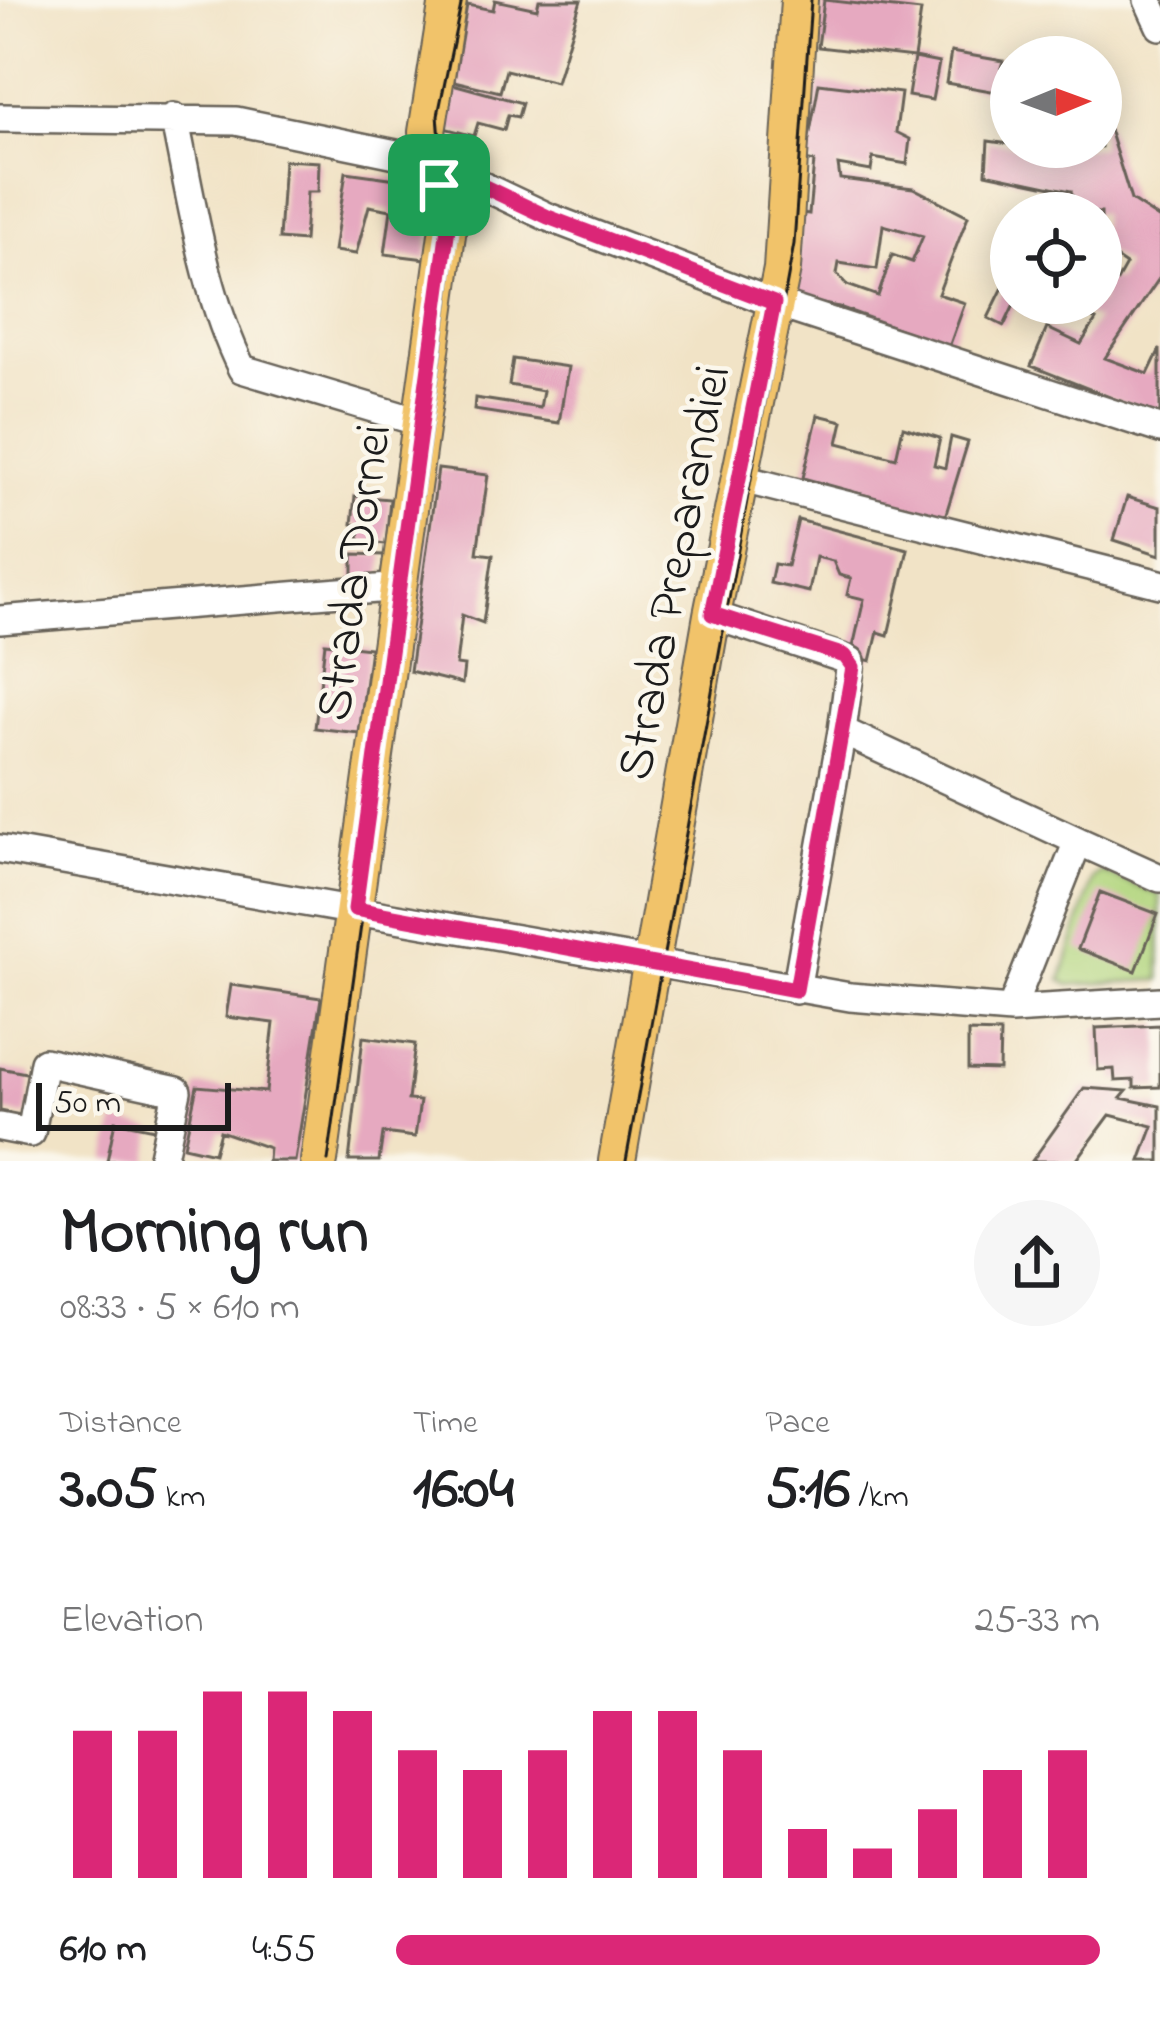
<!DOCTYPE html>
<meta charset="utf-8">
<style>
:root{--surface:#fff;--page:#f6f6f6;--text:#202124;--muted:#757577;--accent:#db2777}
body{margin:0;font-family:"Indie Flower",sans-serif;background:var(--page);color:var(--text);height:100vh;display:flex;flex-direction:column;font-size:45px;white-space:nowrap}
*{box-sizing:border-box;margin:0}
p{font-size:39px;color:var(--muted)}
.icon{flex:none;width:66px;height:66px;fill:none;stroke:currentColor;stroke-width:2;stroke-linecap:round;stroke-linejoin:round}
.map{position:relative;height:1161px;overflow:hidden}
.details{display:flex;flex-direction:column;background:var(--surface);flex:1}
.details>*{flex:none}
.needle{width:78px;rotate:89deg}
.buttons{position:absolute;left:990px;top:36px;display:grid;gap:24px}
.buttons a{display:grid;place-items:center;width:132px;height:132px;border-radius:50%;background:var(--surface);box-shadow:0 6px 30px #0003;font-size:60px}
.scale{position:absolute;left:36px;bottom:30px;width:195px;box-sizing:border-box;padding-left:12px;border:6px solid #1c1c1c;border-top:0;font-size:33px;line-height:42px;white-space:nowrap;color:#1c1c1c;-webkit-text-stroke:9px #fbf7ec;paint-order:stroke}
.pin{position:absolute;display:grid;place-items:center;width:102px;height:102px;color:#fff;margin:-51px;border-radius:24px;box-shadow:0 6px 18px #0006}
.round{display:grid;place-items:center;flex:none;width:126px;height:126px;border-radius:63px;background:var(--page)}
.overview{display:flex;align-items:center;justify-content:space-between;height:204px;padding:0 60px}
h1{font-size:66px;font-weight:800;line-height:90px}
.metrics{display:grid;grid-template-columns:repeat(3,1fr);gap:18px;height:204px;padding:12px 60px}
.metrics div{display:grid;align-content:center}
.metrics b{font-size:60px;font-weight:800}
.metrics small{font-size:33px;font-weight:400}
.metrics p{font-size:33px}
.chart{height:336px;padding:24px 60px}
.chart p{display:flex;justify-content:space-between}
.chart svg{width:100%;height:216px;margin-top:12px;stroke:var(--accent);stroke-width:6}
ul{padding:0 60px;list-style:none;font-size:39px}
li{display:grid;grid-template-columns:192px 144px 1fr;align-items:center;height:90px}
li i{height:30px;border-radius:15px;background:var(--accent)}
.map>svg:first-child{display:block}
</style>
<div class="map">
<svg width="1160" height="1161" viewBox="0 0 1160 1161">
<rect width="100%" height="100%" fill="#fbf7ec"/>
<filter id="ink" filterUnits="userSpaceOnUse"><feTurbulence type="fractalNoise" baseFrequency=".00833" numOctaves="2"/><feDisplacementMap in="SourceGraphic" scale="24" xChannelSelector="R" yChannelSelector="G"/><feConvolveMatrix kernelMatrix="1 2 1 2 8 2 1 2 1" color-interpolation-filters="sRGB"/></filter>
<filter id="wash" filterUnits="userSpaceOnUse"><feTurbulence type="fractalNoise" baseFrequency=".004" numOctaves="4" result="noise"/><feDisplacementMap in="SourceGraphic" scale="48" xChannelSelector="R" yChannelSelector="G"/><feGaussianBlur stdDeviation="2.7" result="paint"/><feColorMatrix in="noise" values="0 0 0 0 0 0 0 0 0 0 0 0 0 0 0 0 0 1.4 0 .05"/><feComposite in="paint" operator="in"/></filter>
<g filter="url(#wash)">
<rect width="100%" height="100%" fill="#f1e3c6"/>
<path fill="#b2d67f" stroke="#67794e" stroke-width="3" d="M1101,872L1160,895V980L1069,985L1061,980L1093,879Z"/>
<g id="blocks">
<path fill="#e6a9c0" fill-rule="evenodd" d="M495,0L537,9L539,0H581L556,82L506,70L500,92L454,81L467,5L493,10Z
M824,0L921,11L914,58L939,63L932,100L908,96L914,58L818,47Z
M951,52L1003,61L1001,68L1011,69V104L996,101L997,92L946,83Z
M449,83L522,103L518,117L508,115L504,130L478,123L474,136L444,128Z
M819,83L901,93L896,132L910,139L907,164L873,158L871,171L838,165L840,179L913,188L968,216L938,294L965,303L949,347L839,307L794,299L802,213L809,214L814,162L805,160ZM883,225L923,236L912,262L892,255L878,296L847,285L837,274L839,263L877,269Z
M1102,107L1131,200L1160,219V277L1105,358L1148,374L1160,349V417L1031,366L1047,328L1081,344L1096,320L1065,303H1101V276L1117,281L1126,265L1101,248V213H1077L1071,191L986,173L988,141L1059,151L1101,147Z
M284,160L319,162L318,192H307L304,241L279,239Z
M346,172L425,183L434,196L426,259L385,254L391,210L369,206L356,254L334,251Z
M1011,271L1015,303L1004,326L988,318Z
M1026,303H1061L1050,324L1023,312Z
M513,359L568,367L559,423L474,410L475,398L540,408L543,391L509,385Z
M818,415L843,421L838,443L896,458L903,427L940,438L934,465L945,468L951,437L968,442L945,517L803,478Z
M438,469L488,475L477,553L493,555L483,623L462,615L456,665L464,666L462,684L410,671Z
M355,496L390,499L386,544L359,541L360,525L352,524Z
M1127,497L1160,507V555L1114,540Z
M798,520L908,549L888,635L878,632L871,661L851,656L864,599L847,595L851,578L839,575L833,561L816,557L809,592L770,583L774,564L787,566Z
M353,554L384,555L381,579L353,581Z
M325,643L370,648L359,733L315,728Z
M1100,892L1158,914L1136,971L1078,949Z
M231,985L321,998L295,1161H268L269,1148L220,1131L214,1153L184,1146L197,1086L266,1092L274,1023L226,1017Z
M1160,1025V1087L1134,1088V1080L1115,1081L1114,1069L1098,1070L1096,1028Z
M968,1032L1000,1033L999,1070L968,1069Z
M363,1037L415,1044L408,1100L420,1101L415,1137L383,1133L379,1161H349Z
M0,1068L31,1074L26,1116L0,1111Z
M1084,1088L1127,1091L1121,1098L1160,1106V1161H1140L1153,1126L1110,1115L1076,1161H1032Z
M115,1121L154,1129L149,1161H107Z"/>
</g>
</g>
<g filter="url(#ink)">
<use href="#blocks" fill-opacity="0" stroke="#676258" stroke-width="3"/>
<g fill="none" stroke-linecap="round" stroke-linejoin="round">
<defs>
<path id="minor" d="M1148,0L1160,26
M174,117C192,201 204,292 242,369L423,423
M0,118L236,121L430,161L548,217L774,303L1160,429
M738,478L1160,584
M712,615L851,661L842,731
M0,620L401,587
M0,849L850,997L1011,1010L1160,1001
M796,990L842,731L1078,841
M1011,1010L1078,841L1160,878
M0,1127L31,1133L44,1062L177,1091L162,1161"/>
<path id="major" d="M319,1161L448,227L427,132L448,0
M617,1161L712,615L782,269L799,0"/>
</defs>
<use href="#minor" stroke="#676258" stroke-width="32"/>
<use href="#major" stroke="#676258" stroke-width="40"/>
<use href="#minor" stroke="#fff" stroke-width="27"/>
<use href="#major" stroke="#f1c36a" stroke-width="36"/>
<path stroke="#1c1c1c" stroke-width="3" d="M328,1161L449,297L458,217L441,152L438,115L462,0
M626,1161L794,244L811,0"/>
</g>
</g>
<g fill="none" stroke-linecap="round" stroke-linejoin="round" filter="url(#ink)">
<defs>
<path id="route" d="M430,161L548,217L774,303L712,614L845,656L853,667L796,990L355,909L448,227Z"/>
</defs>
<use href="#route" stroke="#fff" stroke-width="24"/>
<use href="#route" stroke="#db2777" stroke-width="15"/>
</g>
<g text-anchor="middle" stroke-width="9" stroke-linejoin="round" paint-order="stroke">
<g font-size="51" fill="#1c1c1c" stroke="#fbf7ec">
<text transform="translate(351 572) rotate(-82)" y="18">Strada Dornei</text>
<text transform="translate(671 572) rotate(-79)" y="18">Strada Preparandiei</text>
</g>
</g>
</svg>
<div class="buttons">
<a><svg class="needle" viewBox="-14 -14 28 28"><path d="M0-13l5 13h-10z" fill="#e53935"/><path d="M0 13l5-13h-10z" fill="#757577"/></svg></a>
<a><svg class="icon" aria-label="locate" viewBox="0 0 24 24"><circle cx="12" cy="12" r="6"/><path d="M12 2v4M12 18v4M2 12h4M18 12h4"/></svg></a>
</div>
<div class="scale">50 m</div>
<div class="pin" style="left:439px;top:185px;background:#1e9e55"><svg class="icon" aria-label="arrive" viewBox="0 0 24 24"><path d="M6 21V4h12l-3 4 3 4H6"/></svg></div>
</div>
<section class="details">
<div class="overview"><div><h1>Morning run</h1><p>08:33 · 5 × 610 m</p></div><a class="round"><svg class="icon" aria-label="share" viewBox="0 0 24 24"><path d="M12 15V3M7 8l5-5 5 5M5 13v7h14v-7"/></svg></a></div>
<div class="metrics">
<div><p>Distance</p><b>3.05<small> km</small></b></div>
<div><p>Time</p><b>16:04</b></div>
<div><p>Pace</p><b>5:16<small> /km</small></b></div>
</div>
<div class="chart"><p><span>Elevation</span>25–33 m</p>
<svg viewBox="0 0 160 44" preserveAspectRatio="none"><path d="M5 44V14M15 44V14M25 44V6M35 44V6M45 44V10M55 44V18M65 44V22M75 44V18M85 44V10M95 44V10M105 44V18M115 44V34M125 44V38M135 44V30M145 44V22M155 44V18"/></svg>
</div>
<ul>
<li><b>610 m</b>4:55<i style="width:100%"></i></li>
</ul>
</section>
